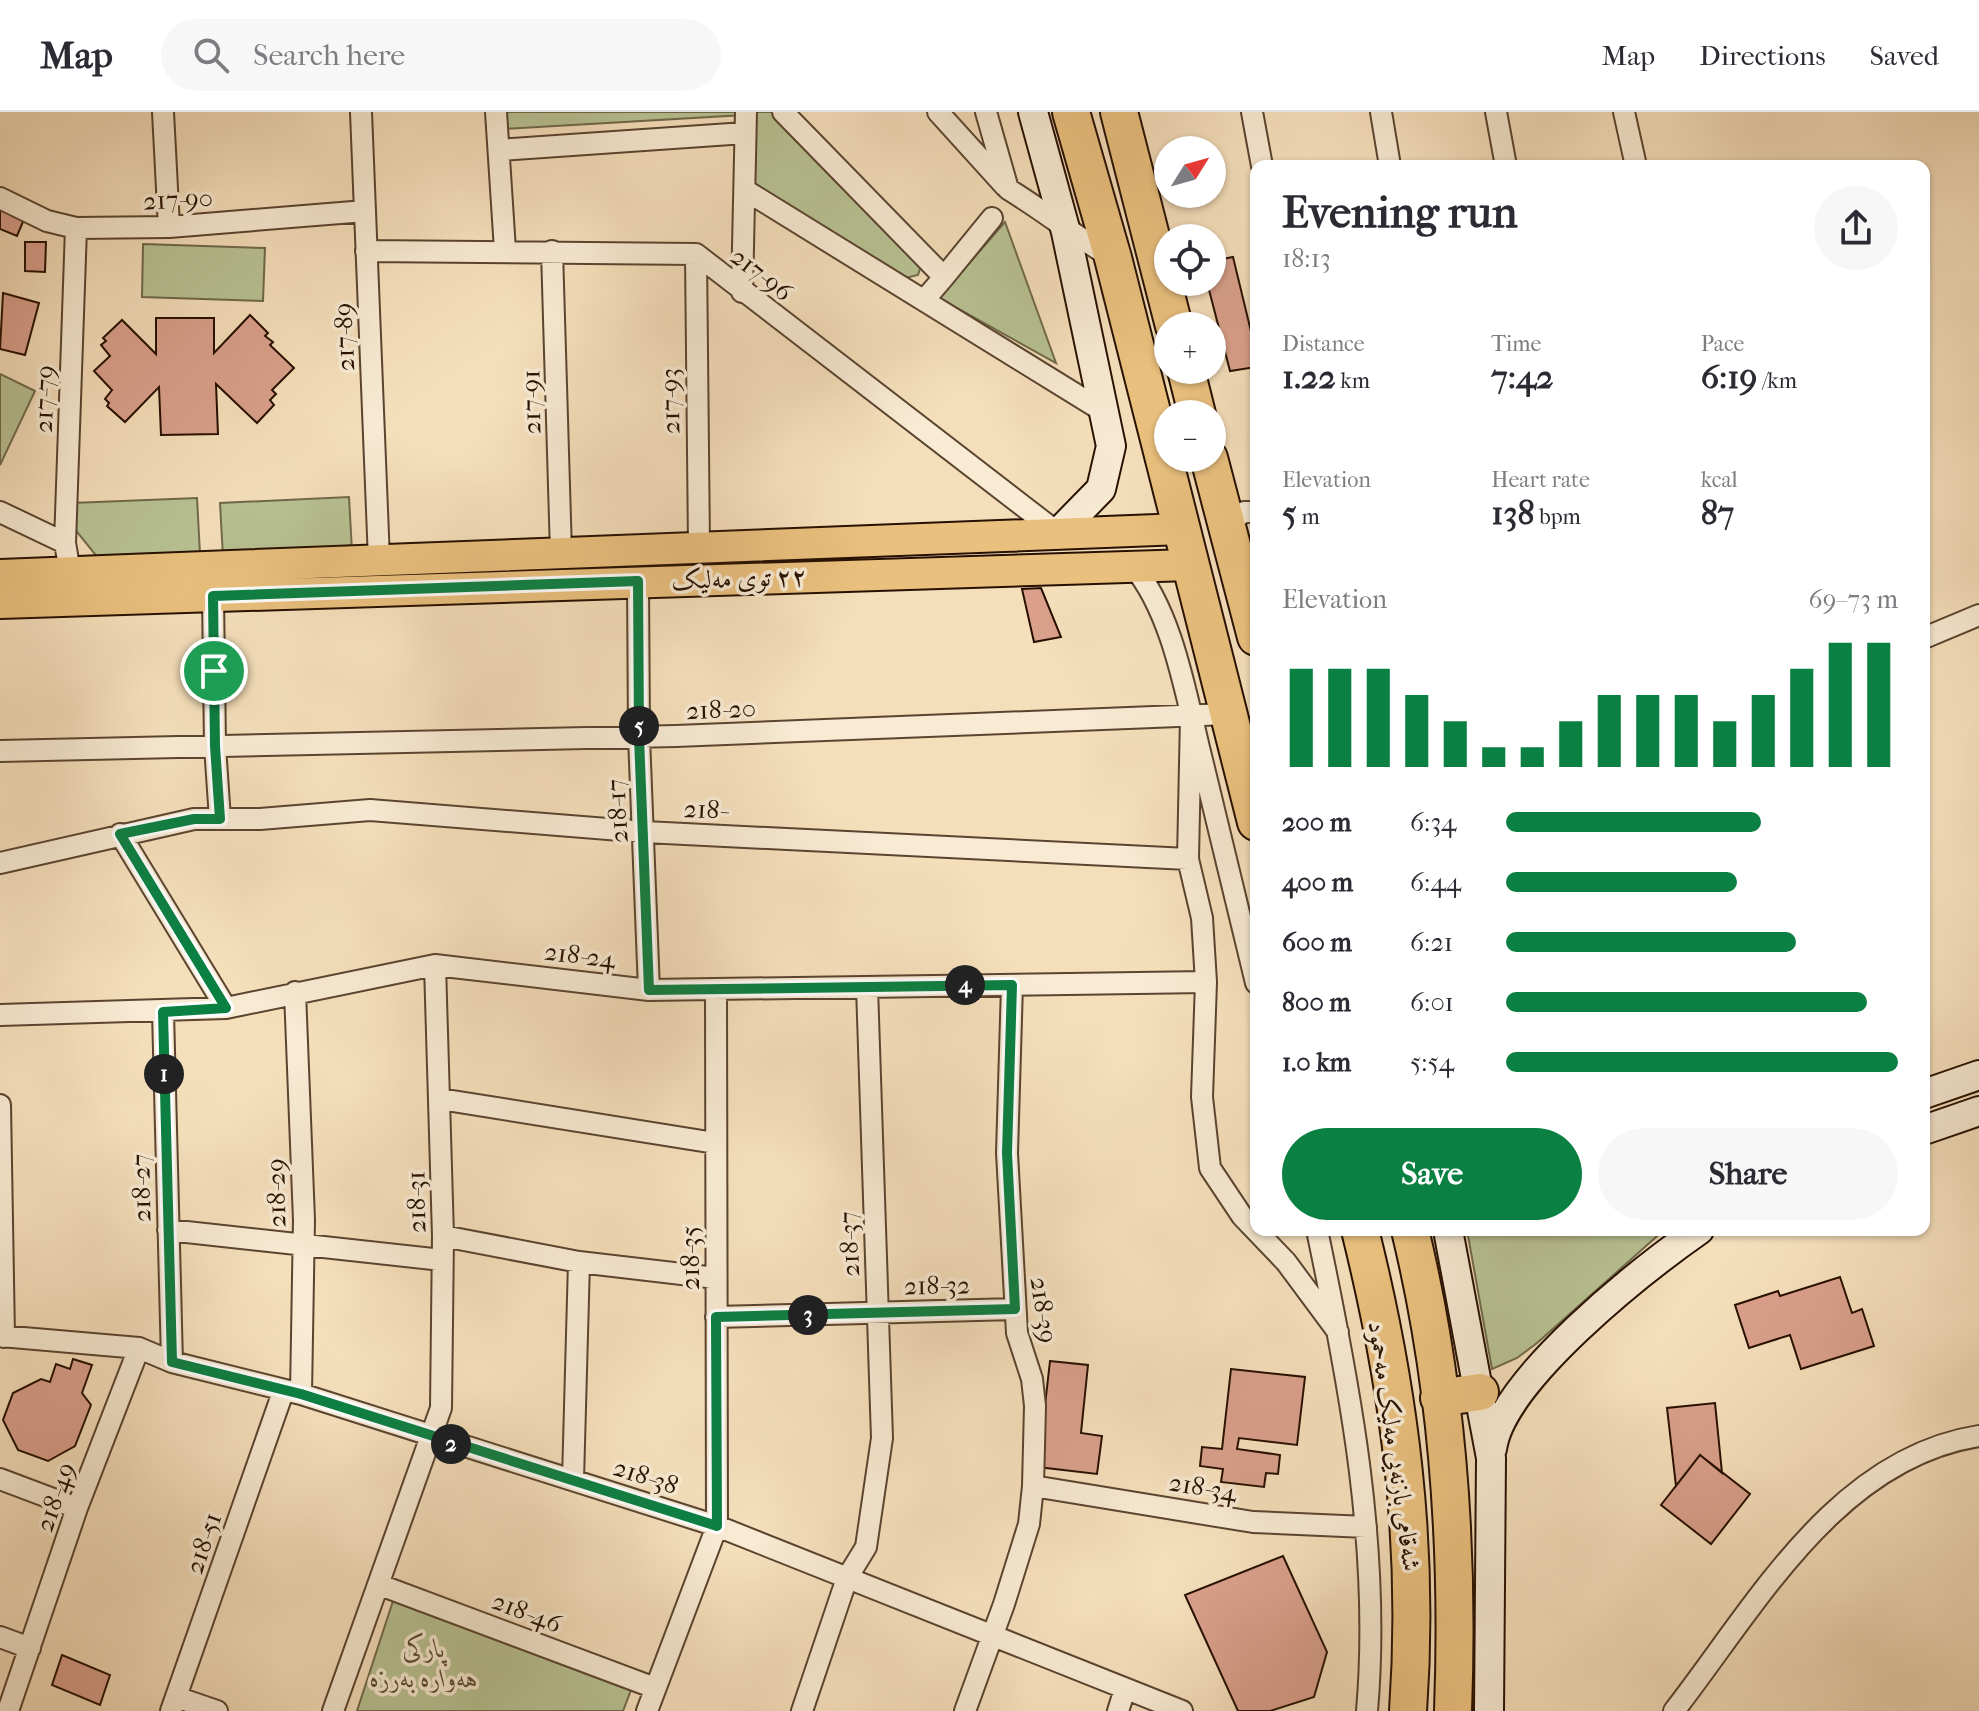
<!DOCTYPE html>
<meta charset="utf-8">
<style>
:root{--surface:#fff;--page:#f7f7f7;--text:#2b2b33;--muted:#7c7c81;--line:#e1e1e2;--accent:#0b8043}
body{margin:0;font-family:"IM FELL French Canon",Amiri,serif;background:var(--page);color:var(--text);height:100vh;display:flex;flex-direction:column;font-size:30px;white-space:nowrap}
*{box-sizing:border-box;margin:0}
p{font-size:26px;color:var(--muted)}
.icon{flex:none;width:44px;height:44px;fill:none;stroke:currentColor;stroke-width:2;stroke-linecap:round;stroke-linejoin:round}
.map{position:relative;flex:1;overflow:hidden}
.sheet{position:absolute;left:1250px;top:48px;width:680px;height:1076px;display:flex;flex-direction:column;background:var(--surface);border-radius:16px;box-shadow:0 2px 6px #0004}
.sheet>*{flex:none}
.needle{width:52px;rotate:53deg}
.controls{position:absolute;left:1154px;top:24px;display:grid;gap:16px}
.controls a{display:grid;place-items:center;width:72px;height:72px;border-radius:50%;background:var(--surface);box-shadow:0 2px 6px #0004;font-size:40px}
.pin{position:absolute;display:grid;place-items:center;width:68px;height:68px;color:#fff;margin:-34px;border:4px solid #fff;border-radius:50%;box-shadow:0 2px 8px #0007}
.km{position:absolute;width:40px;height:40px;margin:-20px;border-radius:50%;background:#222;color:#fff;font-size:22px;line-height:40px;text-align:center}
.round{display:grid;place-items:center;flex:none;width:84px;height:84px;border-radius:42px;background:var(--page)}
.headline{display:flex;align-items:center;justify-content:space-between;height:136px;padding:0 32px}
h1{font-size:44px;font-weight:700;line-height:60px}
.figures{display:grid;grid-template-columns:repeat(3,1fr);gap:12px;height:136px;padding:8px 32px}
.figures div{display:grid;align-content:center}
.figures b{font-size:34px;font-weight:700}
.figures small{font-size:22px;font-weight:400}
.figures p{font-size:22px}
.chart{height:224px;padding:16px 32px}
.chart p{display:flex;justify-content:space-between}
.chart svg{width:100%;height:144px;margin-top:8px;stroke:var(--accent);stroke-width:6}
.button{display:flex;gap:16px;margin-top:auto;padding:16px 32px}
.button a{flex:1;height:92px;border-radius:48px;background:var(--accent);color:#fff;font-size:32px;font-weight:700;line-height:92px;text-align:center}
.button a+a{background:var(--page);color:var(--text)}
ul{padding:0 32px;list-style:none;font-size:26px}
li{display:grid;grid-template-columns:128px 96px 1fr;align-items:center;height:60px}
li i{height:20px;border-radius:10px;background:var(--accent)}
header{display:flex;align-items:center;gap:48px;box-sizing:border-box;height:112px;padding:0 40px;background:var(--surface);border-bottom:2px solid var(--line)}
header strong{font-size:38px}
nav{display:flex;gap:44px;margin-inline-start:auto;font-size:28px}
.search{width:560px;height:72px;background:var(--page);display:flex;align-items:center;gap:20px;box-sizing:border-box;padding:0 28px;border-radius:44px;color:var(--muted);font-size:30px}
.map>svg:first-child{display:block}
</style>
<header>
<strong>Map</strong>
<div class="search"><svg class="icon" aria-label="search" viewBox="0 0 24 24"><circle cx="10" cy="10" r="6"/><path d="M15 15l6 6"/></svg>Search here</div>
<nav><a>Map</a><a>Directions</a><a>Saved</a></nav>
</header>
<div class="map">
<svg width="1979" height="1599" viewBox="0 0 1979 1599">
<rect width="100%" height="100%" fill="#f5dfbb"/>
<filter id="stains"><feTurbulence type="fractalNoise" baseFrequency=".0025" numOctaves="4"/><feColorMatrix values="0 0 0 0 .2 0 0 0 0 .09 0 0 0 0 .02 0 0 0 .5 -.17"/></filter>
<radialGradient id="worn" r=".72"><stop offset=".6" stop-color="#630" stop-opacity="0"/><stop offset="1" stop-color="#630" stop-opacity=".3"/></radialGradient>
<path fill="#b8c293" stroke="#70694a" stroke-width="2" d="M503,0H743L744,3L504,17Z
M753,0H775L921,154L918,163L905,166L750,76Z
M1005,110L1056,251L939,186Z
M143,132L265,136L263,189L142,185Z
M0,262L35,279L0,353Z
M349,385L352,439L223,445L220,391Z
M197,386L200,442L98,446L73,415L72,391Z
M1467,1118H1664L1537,1231L1517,1246L1492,1257Z
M393,1489L631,1578L623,1599H357Z"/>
<path fill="#daa08c" stroke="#271001" stroke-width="2" d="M0,93L25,105L17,124L0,117Z
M25,130H46L45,160L25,159Z
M1233,145L1256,240V255L1230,259L1207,170H1212V149Z
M3,181L39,191L25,243L0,237Z
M250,203L268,221L265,224L273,230L270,233L294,256L272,278L276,282L270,288L274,293L257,311L216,272L218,322L161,323L159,275L125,310L107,294L109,291L105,287L112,278L94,259L110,244L101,233L106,229L103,226L122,208L156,242V206H214V241Z
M1041,476L1061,525L1034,530L1022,477Z
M1840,1165L1852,1201L1862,1197L1874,1234L1801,1257L1790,1223L1749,1236L1735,1193L1778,1179L1780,1184Z
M73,1247L92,1253L82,1281L91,1293L75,1334L48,1349L18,1338L3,1308L13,1281L41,1267L50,1270L56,1252L70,1257Z
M1050,1249L1088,1253L1081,1321L1102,1324L1097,1362L1038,1355Z
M1231,1257L1305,1265L1297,1333L1239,1326L1237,1337L1280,1343L1278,1362L1266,1361L1264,1375L1221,1370L1223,1357L1200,1354L1202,1335L1222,1337Z
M1715,1291L1722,1361L1700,1343L1676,1374L1667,1296Z
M1700,1343L1750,1382L1711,1432L1661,1393Z
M1283,1444L1327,1540L1314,1585L1270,1599H1238L1185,1483Z
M62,1543L110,1563L100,1593L52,1573Z"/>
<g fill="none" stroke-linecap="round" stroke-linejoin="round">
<defs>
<path id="street" d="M163,0L169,115
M361,0L379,448
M496,0L505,138
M783,0L944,165L926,186
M938,0L1005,74
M986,0L1008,77C1044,99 1076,125 1113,146
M1252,0L1262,54
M1381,0L1390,54
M1496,0L1506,54
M1624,0L1636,54
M499,38L745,21
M745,78L1106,301
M0,86L47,109L76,116L169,115L365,99
M366,139L696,142L1058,421
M552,139L561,441
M696,142L699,435
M944,165L992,106
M742,180L746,0
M0,400L65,431
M1226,413L1244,400H1256
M1132,453C1174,501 1187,590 1203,652C1221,725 1238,798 1256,871
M70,460L65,431L76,116
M638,469L639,625L649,878
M213,484L215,634L220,707
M1924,526L1979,503
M1191,605L1188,747L1202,806L1206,870L1202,985L1210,1056L1242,1104L1286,1150L1338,1220
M0,639L676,624L1228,602
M120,722L226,896
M0,751L194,707H260L370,698L645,720L1188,747
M295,880L304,1108L301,1282
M163,900L172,1250
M0,903L226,896L435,853L649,878L1206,870
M440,987L715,1031
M0,993L4,1225
M168,1118L442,1148
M1317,1118C1350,1275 1381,1438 1367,1599
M443,1124L579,1150L716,1166
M716,1205L1015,1197
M0,1224L139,1236L172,1250L301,1282L717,1414L1182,1599
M0,1367L77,1396
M573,1368L579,1150
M1033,1374L1253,1410L1366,1415
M380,1473L655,1576
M0,1525L30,1536
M176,1585L217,1599
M8,1599L77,1396L139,1236
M171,1599L283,1280
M333,1599L441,1296L443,1124L435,853
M647,1599L717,1414L716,877
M802,1599L847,1466L866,1435L882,1326L867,875
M965,1599L1004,1492L1029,1412L1033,1374L1035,1294L1032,1267L1017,1221L1007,1041L1012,873
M1118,1599L1125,1577
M1674,1599C1755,1495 1836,1346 1979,1324"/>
<path id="secondary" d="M1033,0L1066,120L1111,334L1101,377L1058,421
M1924,982L1979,963
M1924,1018L1979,999
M1448,1118L1491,1346L1489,1599
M1492,1337C1501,1268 1642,1158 1699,1118"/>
<path id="primary" d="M0,463L1182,417
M0,491L1190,453"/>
<path id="highway" d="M1071,0L1113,146L1256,710
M1119,0L1174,214
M1186,258L1197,302
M1209,346L1256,525
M1360,1118C1400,1278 1420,1434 1408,1599
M1410,1118C1448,1274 1459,1439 1453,1599
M1439,1286L1480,1280"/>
</defs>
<use href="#street" stroke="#5a4430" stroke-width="24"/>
<use href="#secondary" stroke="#271001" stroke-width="32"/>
<use href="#primary" stroke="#271001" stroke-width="34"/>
<use href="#highway" stroke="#271001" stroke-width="40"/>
<use href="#street" stroke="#f8ead3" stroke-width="20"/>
<use href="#secondary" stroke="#f8ead3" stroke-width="28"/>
<use href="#primary" stroke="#eac07e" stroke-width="30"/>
<use href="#highway" stroke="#eac07e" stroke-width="36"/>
</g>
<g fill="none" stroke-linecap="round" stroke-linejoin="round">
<defs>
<path id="route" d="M638,469L639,625L649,878L1012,873L1007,1041L1015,1197L716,1205L717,1414L301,1282L172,1250L163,900L226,896L120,722L194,707H220L215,634L213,484Z"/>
</defs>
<use href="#route" stroke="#fff" stroke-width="16"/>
<use href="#route" stroke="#0b8043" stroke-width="10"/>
</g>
<g text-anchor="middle" stroke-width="7" stroke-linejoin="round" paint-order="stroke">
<g font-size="26" fill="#271001" stroke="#f8ead3">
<text transform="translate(178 87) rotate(-3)" y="9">217-90</text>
<text transform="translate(762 162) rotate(38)" y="9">217-96</text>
<text transform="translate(344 225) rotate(-92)" y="9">217-89</text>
<text transform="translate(44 287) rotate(-88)" y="9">217-79</text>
<text transform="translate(670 289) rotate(-91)" y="9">217-93</text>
<text transform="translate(531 290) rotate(-91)" y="9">217-91</text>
<text transform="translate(739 466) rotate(-2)" y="9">٢٢ توی مەلیک</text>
<text transform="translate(721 597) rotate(-2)" y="9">218-20</text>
<text transform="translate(705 697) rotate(3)" y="9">218-</text>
<text transform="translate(617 699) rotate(-93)" y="9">218-17</text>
<text transform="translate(580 843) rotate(7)" y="9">218-24</text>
<text transform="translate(141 1076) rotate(-91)" y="9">218-27</text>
<text transform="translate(276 1081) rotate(-91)" y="9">218-29</text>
<text transform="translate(416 1090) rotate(-91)" y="9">218-31</text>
<text transform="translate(849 1132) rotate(-92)" y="9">218-37</text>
<text transform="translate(690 1146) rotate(-90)" y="9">218-35</text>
<text transform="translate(937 1173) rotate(-1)" y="9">218-32</text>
<text transform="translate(1044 1198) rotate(82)" y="9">218-39</text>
<text transform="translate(1395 1334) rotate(82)" y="9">شەقامی بازنەیی مەلیک مەحمود</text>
<text transform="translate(646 1364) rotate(18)" y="9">218-38</text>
<text transform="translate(1203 1375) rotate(10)" y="9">218-34</text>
<text transform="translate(55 1385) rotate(-70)" y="9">218-49</text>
<text transform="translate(203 1431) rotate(-71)" y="9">218-51</text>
<text transform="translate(527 1500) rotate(21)" y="9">218-46</text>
</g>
<g font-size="26" font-style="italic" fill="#5a4e34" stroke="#f8ead3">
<text x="424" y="1545">پارکی<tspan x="424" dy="30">هەوارە بەرزە</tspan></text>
</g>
</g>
<rect width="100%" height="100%" filter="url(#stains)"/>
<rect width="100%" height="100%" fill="url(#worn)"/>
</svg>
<div class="controls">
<a><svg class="needle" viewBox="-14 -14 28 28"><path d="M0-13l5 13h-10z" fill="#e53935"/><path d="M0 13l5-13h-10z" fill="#7c7c81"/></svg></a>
<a><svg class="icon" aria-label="locate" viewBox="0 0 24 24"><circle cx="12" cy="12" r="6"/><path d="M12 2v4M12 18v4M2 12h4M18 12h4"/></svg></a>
<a>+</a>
<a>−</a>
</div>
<div class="pin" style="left:214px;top:559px;background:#1e9e55"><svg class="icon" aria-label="arrive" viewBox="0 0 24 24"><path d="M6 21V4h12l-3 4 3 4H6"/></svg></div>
<b class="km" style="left:164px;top:962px">1</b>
<b class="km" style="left:451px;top:1332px">2</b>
<b class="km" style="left:808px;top:1203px">3</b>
<b class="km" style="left:965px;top:873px">4</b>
<b class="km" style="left:639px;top:614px">5</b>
<section class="sheet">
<div class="headline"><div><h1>Evening run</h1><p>18:13</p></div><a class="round"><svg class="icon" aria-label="share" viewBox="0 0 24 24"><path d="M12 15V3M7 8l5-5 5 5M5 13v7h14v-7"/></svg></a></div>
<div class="figures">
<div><p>Distance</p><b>1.22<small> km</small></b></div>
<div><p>Time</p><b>7:42</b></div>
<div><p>Pace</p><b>6:19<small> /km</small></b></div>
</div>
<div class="figures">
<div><p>Elevation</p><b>5<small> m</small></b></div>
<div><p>Heart rate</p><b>138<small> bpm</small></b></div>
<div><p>kcal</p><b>87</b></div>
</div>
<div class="chart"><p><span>Elevation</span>69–73 m</p>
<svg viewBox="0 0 160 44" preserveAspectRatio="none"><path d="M5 44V14M15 44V14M25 44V14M35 44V22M45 44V30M55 44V38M65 44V38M75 44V30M85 44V22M95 44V22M105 44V22M115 44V30M125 44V22M135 44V14M145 44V6M155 44V6"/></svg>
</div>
<ul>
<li><b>200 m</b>6:34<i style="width:65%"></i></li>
<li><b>400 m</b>6:44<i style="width:59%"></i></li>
<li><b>600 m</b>6:21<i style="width:74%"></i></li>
<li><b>800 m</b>6:01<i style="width:92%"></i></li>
<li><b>1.0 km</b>5:54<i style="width:100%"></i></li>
</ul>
<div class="button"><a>Save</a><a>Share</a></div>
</section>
</div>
